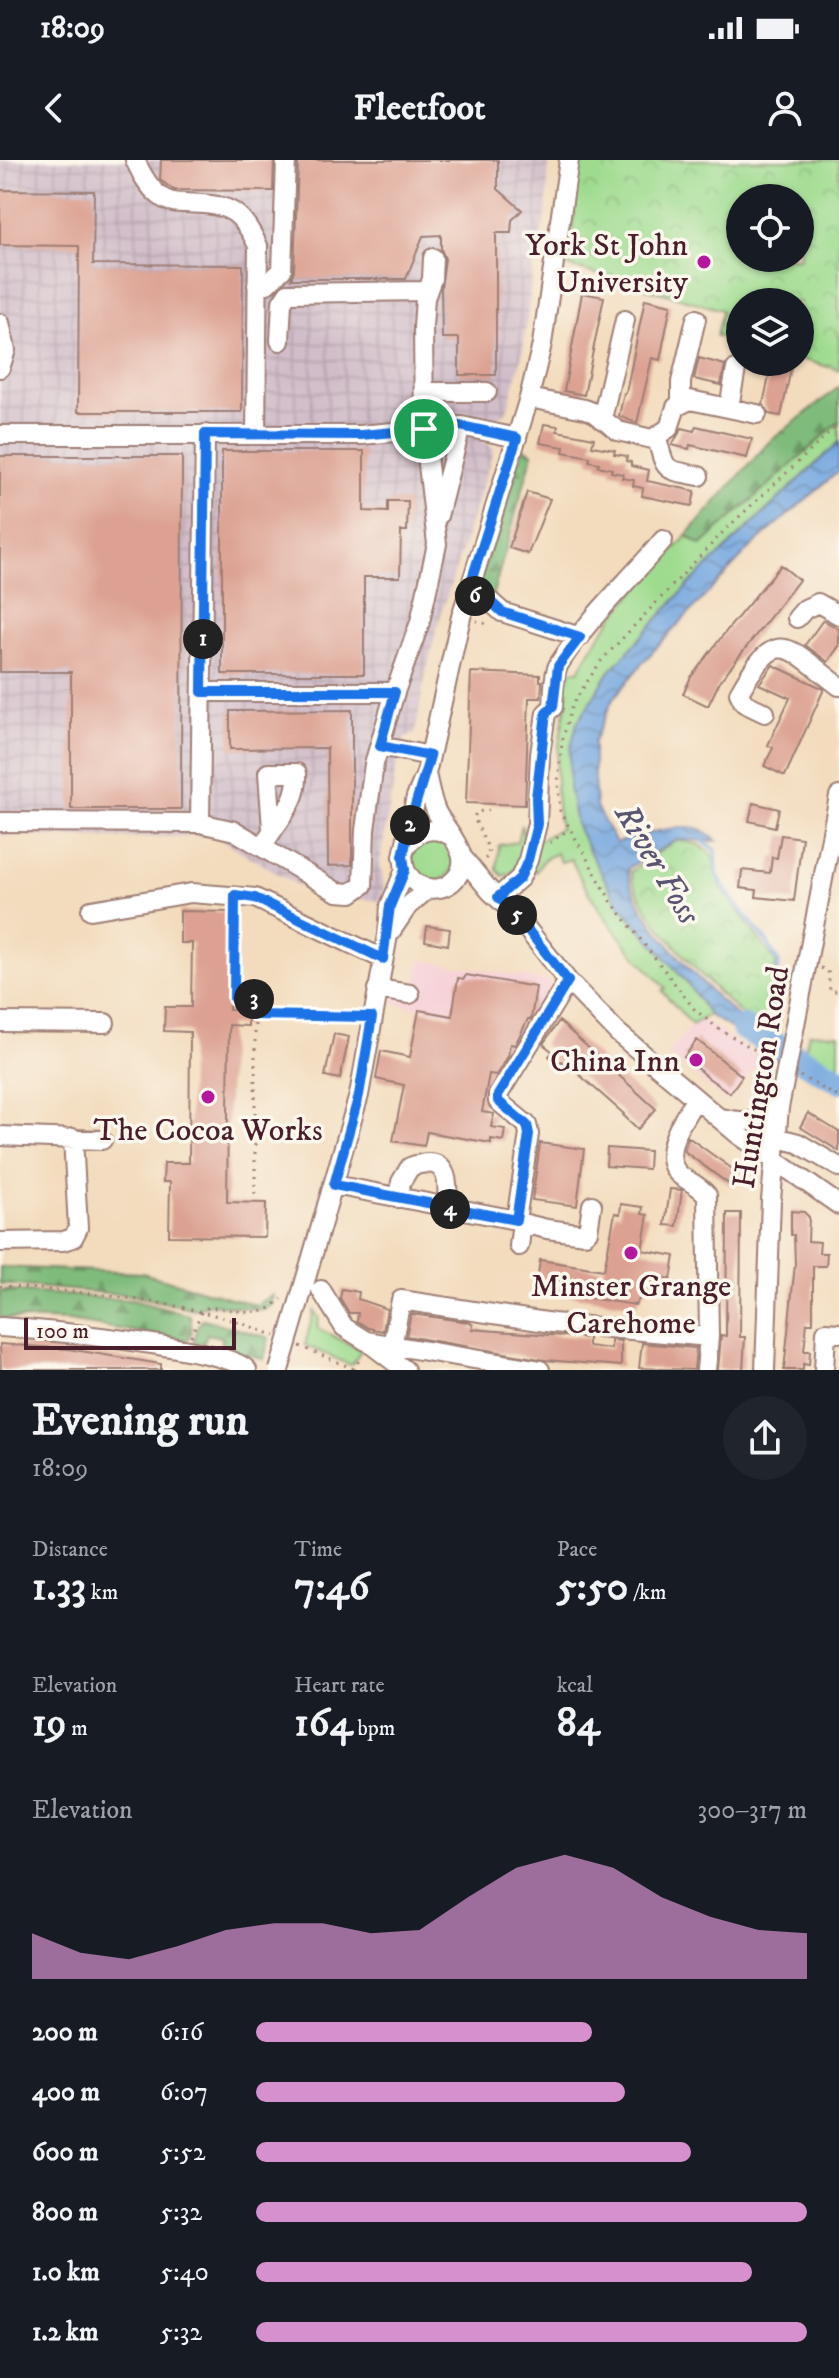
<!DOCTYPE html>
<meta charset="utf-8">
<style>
:root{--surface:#171b24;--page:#20242c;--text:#f1f3f6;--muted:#9ea1a6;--accent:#d690ce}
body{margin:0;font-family:"IM FELL DW Pica",serif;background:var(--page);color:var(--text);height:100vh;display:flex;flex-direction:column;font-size:30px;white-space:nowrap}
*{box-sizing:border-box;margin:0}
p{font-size:26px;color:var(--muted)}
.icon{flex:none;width:44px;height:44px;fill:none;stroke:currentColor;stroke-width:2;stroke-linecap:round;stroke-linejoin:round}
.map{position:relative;height:1210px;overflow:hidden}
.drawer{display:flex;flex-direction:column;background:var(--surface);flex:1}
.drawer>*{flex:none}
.tools{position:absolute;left:726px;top:24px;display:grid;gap:16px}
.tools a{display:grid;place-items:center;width:88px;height:88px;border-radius:50%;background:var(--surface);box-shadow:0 2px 6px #0004;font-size:40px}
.scale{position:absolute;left:24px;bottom:20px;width:212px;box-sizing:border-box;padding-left:8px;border:4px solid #4a1f2b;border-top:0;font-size:22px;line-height:28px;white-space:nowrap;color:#4a1f2b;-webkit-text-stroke:6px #fbf7ec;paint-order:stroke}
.pin{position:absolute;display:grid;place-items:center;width:68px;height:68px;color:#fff;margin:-34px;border:4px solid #fff;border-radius:50%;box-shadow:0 2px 8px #0007}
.km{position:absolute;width:40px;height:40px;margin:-20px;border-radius:50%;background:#222;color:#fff;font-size:22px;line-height:40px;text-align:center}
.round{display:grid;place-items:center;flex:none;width:84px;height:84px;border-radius:42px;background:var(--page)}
.summary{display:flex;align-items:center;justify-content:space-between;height:136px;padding:0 32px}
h1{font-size:44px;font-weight:800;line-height:60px}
.stats{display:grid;grid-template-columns:repeat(3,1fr);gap:12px;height:136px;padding:8px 32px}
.stats div{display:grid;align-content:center}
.stats b{font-size:40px;font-weight:800}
.stats small{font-size:22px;font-weight:400}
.stats p{font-size:22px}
.chart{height:224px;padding:16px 32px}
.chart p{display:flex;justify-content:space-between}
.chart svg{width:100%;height:144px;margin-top:8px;fill:var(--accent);opacity:.7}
ul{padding:0 32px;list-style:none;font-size:26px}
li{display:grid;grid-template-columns:128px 96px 1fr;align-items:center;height:60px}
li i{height:20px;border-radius:10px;background:var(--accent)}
.status{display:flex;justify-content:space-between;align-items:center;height:56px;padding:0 40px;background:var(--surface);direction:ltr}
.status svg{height:22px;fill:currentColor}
header{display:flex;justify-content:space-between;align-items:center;height:104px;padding:0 32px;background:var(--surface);font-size:36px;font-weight:800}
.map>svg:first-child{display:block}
</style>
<div class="status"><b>18:09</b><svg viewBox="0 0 49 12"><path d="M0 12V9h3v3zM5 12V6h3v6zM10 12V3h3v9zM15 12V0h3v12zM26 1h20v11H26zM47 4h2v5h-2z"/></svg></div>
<header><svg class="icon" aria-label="back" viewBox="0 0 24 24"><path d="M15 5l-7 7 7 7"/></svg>Fleetfoot<svg class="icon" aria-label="person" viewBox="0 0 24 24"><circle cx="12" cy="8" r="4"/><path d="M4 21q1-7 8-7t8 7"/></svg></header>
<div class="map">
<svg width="839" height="1210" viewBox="0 0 839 1210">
<defs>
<pattern id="industrial-grid" width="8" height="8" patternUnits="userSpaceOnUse" patternTransform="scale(2)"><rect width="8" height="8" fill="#d1bdc9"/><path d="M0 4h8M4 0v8" fill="none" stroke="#b5a2ad"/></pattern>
<pattern id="forest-firs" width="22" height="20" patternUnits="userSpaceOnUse" patternTransform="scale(2)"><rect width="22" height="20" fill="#7fbb7a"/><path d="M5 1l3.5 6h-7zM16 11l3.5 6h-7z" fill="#6a9764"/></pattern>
<pattern id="park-crowns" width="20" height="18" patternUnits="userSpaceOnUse" patternTransform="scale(2)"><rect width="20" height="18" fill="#9fdb8f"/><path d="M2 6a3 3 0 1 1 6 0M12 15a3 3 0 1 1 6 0" fill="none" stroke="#8abc7c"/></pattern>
<pattern id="water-waves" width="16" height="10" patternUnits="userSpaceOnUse" patternTransform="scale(2)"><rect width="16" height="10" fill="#73a6df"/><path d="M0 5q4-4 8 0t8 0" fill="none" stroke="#6087b5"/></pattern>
</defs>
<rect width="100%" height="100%" fill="#fbf7ec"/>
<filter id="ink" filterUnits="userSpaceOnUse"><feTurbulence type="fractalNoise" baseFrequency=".0125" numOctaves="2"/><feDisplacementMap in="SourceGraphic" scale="16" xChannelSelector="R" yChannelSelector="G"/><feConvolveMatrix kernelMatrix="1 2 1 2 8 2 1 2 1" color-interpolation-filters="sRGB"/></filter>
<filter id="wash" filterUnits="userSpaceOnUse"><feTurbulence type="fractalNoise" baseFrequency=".006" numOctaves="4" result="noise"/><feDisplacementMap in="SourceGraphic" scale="32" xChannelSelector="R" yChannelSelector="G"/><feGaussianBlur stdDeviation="1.8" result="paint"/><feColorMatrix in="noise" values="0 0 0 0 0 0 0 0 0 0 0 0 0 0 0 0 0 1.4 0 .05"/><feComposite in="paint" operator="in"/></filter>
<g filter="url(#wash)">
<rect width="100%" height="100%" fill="#f3dcbe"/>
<path fill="#f6cfd7" d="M421,800L547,821L556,830L534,869L392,843L398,819L416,823Z
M703,860L762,899L727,942L667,893L692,865Z"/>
<path fill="url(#industrial-grid)" d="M0,0H549L546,54L533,107L523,191L507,252L498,257L484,258L478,277L494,289L439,461L426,512L415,574L405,578L395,614L380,701L386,741L315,736L214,675L118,678L0,675Z"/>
<path fill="#9fdb8f" stroke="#747d5d" stroke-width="2" d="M839,262V282L737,378L610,511L577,563L569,627L576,664L590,693L619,744L689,825L709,855L692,865L662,831L665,828C628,789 593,748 571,699L561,702L556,693L543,700L536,712L521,698L513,712L503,716L497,710L499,685L517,682L521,665L523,673L540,680L560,668C552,622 557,590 566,546L556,545L569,519L570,511H579C605,458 647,418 687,376L701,385Z
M412 700a21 21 0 1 1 42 0a21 21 0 1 1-42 0Z
M809,873L839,874V914L804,893Z
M314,1151L319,1158L317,1168L361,1190L354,1203L350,1205L305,1185Z"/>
<path fill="url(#forest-firs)" stroke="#646d52" stroke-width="2" d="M839,227V262L701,385L687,375L768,283Z
M521,287L533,293L492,437L476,434Z
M0,1107L142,1113L256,1145L273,1135L272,1145L264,1150L211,1144L195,1149L130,1135L0,1124Z
M0,1130L131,1140L190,1155L192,1171L188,1180L68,1161L0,1158Z
M203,1159L269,1178L264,1199L220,1188L222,1177L207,1174L203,1184L193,1182L198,1165Z"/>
<path fill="url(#park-crowns)" stroke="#747d5d" stroke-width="2" fill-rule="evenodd" d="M580,0H839V210L800,199V142H740V182L716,176L722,150L568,106ZM740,38H800V98H740Z
M677,680L700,685L712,695L721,728L776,802L769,872L762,873C728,843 635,755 631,711Z"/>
<path fill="url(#water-waves)" stroke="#5e6285" stroke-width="2" d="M839,282V311L752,386L644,501L613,539L594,581V617L596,647L616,683C634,677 684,661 702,670C707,672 713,678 717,681L677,680L628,708C627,749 711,835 743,861C752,869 765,875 775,881L773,893L709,855L689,825L619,744L590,693L576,664L569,627L570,591L577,563L610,511L690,423Z
M804,893L839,914V933L801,910Z"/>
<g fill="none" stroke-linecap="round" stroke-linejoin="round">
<path stroke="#73a6df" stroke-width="4" d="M703,681L716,691L717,715L732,739L767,782L779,803L768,881"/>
<path stroke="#73a6df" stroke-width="26" d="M744,868L839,920"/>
</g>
<g id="blocks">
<path fill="#dca192" d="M161,0H274L273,31L174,30L160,20Z
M298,0H498V29L522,50L512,60L511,73H496V215H459V178H442L441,128L445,99L441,89V75L423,76L406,119H291L294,110Z
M0,30L94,31L93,104L243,105L242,252H78L79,86L0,85Z
M582,133L604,137L584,235L564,231Z
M645,139L671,145L660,200L652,198L637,263L619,256L624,233H626Z
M699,198L725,205L721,225L694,219Z
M772,202L792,204L781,256L769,254L763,244Z
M544,264L558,266L557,271L594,278L592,286L615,290L614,294L627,296L626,301L631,302V306L649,310L647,321L695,331L692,346L642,336L643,328L633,326L634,320L622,318L623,314L611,312L612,309L598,306L599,303L589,301L590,297L563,292L564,287L540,283Z
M696,266L752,279L747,298L690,285L689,289L672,285L682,268L694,271Z
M222,291H364V351L388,352V341H408L407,371H401L400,417H364V514H222Z
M0,296H182L181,649H71V512H0Z
M527,332L550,339L528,394L509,388Z
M781,405L799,420L720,521L708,546L683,534L691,517L723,475Z
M823,460L839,469V486L828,502L805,485Z
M773,505L824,529L785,616L764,606L773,588L768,585L790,538L759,524Z
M471,512L540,515V521H542L541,538H529L525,645L466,643Z
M352,550V705L328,706L327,588L230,589V551Z
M753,643L779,649L775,667L749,661Z
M781,675L802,678L794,741L756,737L757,730L740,728L742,710L770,713L772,697L777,698Z
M180,751L230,752L229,850H248V866L229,865L227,1042L266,1043L265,1077L169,1076L170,1022H163L164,1003H189L190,872L164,871L165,847H191L192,783H180Z
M427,766L450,769L448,785L425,781Z
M466,815L536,827L531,859H528L515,885L510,884L508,896L496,915L489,914L482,952L494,954L491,967L505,969L503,981L491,979V983L427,972L424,986L393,981L404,925L376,919L381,891L410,897L419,850L452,856L458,818L464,819Z
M559,861L656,949L638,969L623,955L624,954L574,910L561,901L558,904L549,896L553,892L543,884Z
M334,874L349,877L340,919L325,916Z
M697,880L742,916L730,933L707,917L684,897Z
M808,953L839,972V991L800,967Z
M688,977L738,1013L730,1025L684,991Z
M540,983L584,989L577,1046L532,1040Z
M607,988L649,991L648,1009L606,1006Z
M670,1029L682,1030L677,1066L665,1065Z
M621,1044L643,1047L642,1054L648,1055L642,1090L675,1096L671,1119L660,1117L659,1120L654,1119L635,1145L536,1130L540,1100L604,1110L615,1053L620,1054Z
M791,1051L804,1052L809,1057L808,1081L820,1082L819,1093H827L826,1106H813V1163H807L804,1191H810L809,1205L803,1204V1210H784L795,1104L794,1075H791Z
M727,1053H741L740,1177H745L743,1210H718L721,1175L726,1176Z
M342,1129L359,1132L358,1139L387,1149L383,1171L368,1168L357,1161L358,1153H349L340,1138Z
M411,1154L469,1162L473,1165L472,1169L588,1178V1186L611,1189V1180L621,1181V1206L545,1200L406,1176Z
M642,1183L696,1188L694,1210L639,1208Z
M0,1184L68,1189L161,1204V1210H1Z"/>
</g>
</g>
<g filter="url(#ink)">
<use href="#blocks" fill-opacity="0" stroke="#9e7e74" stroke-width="2"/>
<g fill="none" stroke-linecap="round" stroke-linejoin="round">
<defs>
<path id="minor" d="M135,0C141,13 148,27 160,36C166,41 175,43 183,43C225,45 239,45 258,86L256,275
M257,125L267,124L282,110L286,0
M0,163L6,190L0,208
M280,181L282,142L288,133L427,131
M424,232H487
M529,238L585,249L595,253L618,271L652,279L669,268L676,247L690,240L757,254
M681,242V222L696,159
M729,247L736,209
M602,259L625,160
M0,275H361L461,266L517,278
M657,278C666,313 664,309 699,316
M438,356L461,266
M467,434L491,442L502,452L580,477
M797,458L805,449L818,443L839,455
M202,532H395
M765,553L744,543L739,533C778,463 787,487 839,526
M380,586L430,596
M0,662L200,663L235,671L337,732L351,733L363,725L365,670L374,604L395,532L420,462L437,384L424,269L423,167L425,138L432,119L433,98
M200,663L205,274
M263,686C276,661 299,644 297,613H268L272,669
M405,689C416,670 433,665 451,676
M463,698L491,732L516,755L568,821L618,873L739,975L839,1045
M405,710C411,719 417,727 429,728C437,730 446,727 452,722C479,699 446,672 436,651C431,639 429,626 426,614
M498,737L520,718L528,700L537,664L540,594L546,553L553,547C554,535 553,514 559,504C588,458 629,421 663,380
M91,750L191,733L255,738L383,799
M389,774L408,746L429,728
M377,829L410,834
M0,862L105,863
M695,940C683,959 657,997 681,1016C690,1022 700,1026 707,1035L709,1177
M721,958C750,964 758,963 780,943
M0,976L102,980
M775,977L798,983L839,1007
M334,1025L516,1060L522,1063L519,1086
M398,1038L401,1022L410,1007C448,993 450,1020 446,1048
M516,1060L529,974L527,965L498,941V935L568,821
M522,1063L547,1069L585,1074L588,1071L592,1045
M0,1082L63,1081L73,1078L78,1068L73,978
M321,1130L344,1167L366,1181L540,1210
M299,1142L359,935L388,775L390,746L405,710L403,696L411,659L416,637L426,614L461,457L529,238L542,184L569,0
M0,1167C36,1169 233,1188 247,1210
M372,1185L405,1210
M392,1186L401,1140L553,1163L709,1177L706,1210
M765,1210L771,1040L779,948L839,636
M824,1210L826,1172L839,1173"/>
</defs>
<use href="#minor" stroke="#9e7e74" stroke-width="22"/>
<path stroke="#9e7e74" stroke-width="3" stroke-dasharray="2 6" stroke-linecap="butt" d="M476,461L487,464
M550,683L569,669
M485,699L489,695L488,688L474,658L476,652L489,650
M235,751L234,839H256L255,855L359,857
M821,808L828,811L830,831H839
M800,916L839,937
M767,921L769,898L719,869L695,850L611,741L560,651L558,623L562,582L572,545L600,502L725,370L839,264
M255,1034V855
M0,1126C92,1133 188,1139 275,1176
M191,1176L201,1153L208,1147L246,1152L266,1151L282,1139
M300,1186L356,1210
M354,1210L361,1196"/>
<use href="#minor" stroke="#fff" stroke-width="18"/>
<defs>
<path id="minor-bridge" d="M279,1210L299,1142"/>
</defs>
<use href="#minor-bridge" stroke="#9e7e74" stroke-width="22" stroke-linecap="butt"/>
<use href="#minor-bridge" stroke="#fff" stroke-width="18"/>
</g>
</g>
<g fill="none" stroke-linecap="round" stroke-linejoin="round" filter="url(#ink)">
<defs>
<path id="route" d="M461,266L517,278L467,434L491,442L502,452L580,477L558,506L553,547L546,553L536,638L537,664L528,700L520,718L498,737L516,755L568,821L498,935V941L527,965L529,974L516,1060L334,1025L359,935L372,857L255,855L256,839H234L235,735L255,738L383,799L390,746L405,710L403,696L411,659L430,596L380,586L395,532H202L205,274L361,275Z"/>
</defs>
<use href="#route" stroke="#fff" stroke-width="16"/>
<use href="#route" stroke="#1a73e8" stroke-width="10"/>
</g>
<g fill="#b5179e" stroke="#fbf7ec" stroke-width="3">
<circle cx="704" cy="102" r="8"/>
<circle cx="696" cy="900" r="8"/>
<circle cx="208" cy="937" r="8"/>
<circle cx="631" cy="1093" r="8"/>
</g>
<g text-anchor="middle" stroke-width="7" stroke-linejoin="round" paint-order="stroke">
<g font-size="32" fill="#4a1f2b" stroke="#fbf7ec" text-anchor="end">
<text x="688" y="95">York St John<tspan x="688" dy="37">University</tspan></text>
<text x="680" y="911">China Inn</text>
<text x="208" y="980" text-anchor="middle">The Cocoa Works</text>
<text x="631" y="1136" text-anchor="middle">Minster Grange<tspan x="631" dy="37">Carehome</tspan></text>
</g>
<g font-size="32" fill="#4a1f2b" stroke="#fbf7ec">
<text transform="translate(760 917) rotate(-81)" y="11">Huntington Road</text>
</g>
<g font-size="34" font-style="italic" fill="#5a5573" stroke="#fbf7ec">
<text transform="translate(659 703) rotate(59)" y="12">River Foss</text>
</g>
</g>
</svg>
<div class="tools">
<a><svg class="icon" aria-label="locate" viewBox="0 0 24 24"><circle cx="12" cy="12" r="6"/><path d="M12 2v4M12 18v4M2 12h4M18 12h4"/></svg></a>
<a><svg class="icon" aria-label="layers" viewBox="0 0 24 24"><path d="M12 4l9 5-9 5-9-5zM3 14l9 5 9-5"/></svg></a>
</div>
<div class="scale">100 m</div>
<div class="pin" style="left:424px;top:269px;background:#1e9e55"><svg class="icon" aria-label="arrive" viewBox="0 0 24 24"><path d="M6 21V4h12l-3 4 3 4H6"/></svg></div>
<b class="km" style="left:203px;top:479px">1</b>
<b class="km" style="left:410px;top:665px">2</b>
<b class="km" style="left:254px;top:839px">3</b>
<b class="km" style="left:450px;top:1049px">4</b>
<b class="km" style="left:517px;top:755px">5</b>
<b class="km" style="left:475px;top:436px">6</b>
</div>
<section class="drawer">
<div class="summary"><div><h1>Evening run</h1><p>18:09</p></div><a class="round"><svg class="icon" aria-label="share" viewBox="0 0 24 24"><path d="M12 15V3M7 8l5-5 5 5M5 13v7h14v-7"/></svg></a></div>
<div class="stats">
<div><p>Distance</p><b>1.33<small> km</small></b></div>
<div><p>Time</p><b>7:46</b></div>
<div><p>Pace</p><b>5:50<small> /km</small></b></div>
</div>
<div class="stats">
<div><p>Elevation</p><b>19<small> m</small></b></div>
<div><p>Heart rate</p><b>164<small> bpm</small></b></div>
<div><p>kcal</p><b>84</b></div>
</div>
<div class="chart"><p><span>Elevation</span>300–317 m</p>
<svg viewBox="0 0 160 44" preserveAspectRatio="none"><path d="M0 44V30L10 36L20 38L30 34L40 29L50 27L60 27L70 30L80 29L90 19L100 10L110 6L120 10L130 19L140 25L150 29L160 30V44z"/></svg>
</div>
<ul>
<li><b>200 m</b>6:16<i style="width:61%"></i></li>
<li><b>400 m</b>6:07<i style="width:67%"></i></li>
<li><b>600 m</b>5:52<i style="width:79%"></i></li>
<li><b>800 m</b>5:32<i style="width:100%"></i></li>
<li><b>1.0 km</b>5:40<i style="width:90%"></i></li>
<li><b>1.2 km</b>5:32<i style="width:100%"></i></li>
</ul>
</section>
